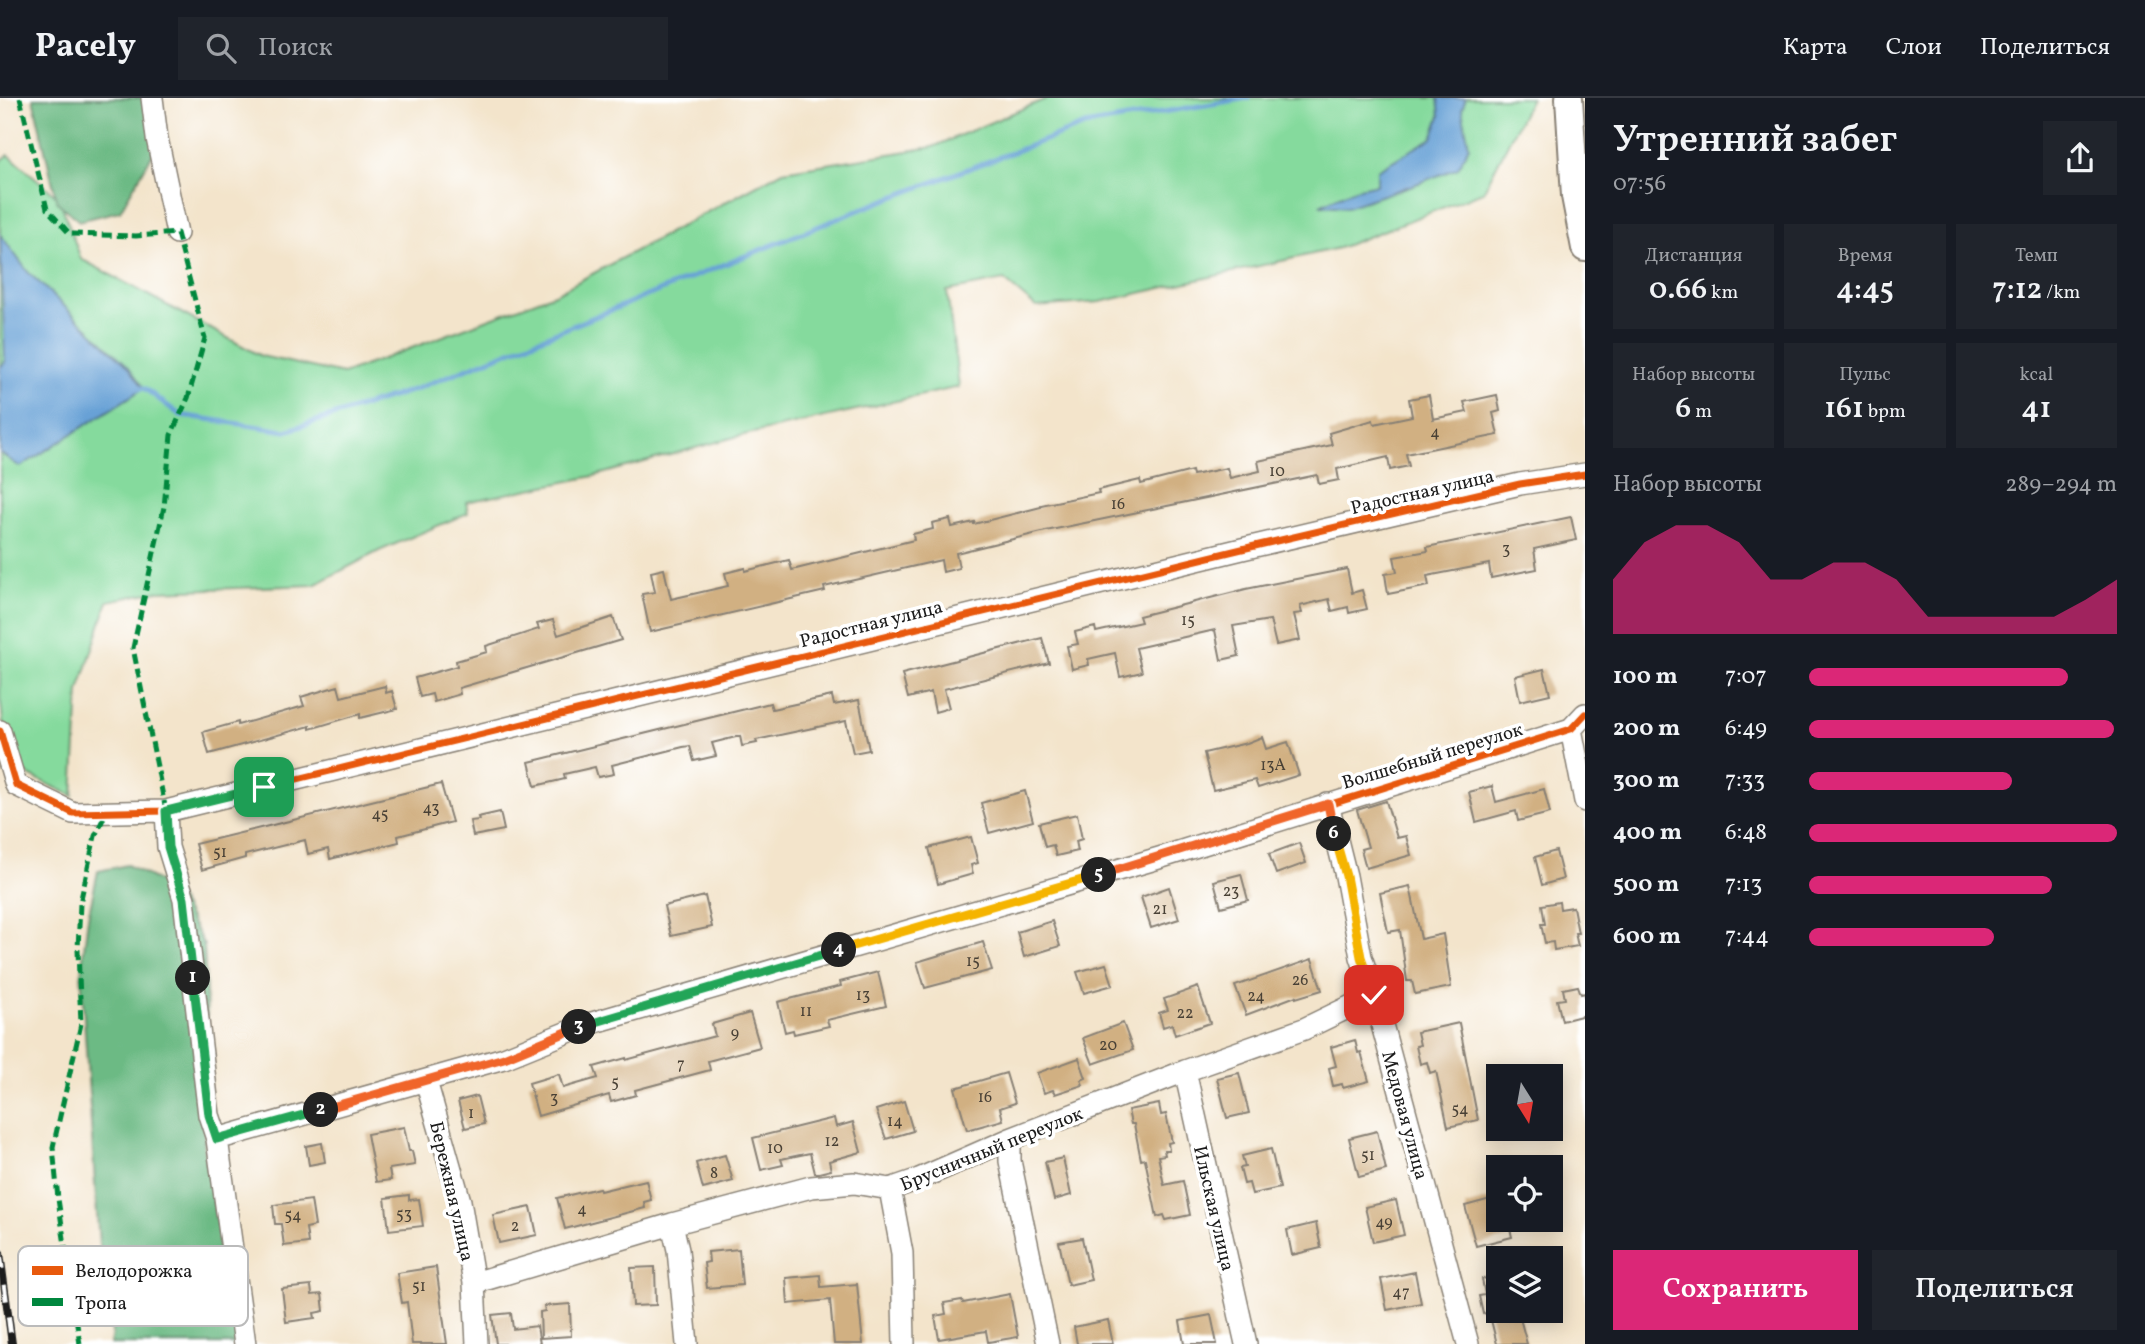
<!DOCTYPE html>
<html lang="ru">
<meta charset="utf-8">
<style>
:root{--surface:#171b24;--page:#20242c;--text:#f1f3f6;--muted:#9ea1a6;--line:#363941;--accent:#db2777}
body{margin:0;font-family:Vollkorn,serif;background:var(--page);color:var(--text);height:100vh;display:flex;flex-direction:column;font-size:26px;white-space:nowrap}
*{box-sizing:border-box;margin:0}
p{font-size:23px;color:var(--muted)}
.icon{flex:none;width:38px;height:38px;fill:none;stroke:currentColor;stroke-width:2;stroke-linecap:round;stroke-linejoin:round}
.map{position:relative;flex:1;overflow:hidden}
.details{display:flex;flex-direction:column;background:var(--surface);width:560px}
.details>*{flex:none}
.needle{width:46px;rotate:169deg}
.buttons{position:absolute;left:1486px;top:966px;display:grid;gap:14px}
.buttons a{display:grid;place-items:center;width:77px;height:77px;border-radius:0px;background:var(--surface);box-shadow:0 4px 18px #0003;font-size:35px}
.pin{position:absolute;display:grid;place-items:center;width:60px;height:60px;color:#fff;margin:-30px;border-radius:14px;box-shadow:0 4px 10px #0006}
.km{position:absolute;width:35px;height:35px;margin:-18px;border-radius:50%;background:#222;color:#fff;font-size:19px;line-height:35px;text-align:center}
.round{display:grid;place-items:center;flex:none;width:74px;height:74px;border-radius:0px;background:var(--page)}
.head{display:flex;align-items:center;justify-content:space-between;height:119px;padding:0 28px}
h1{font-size:38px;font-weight:600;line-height:52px}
.figures{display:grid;grid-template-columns:repeat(3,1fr);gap:10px;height:119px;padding:7px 28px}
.figures div{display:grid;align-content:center;border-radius:0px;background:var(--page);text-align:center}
.figures b{font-size:30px;font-weight:600}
.figures small{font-size:19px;font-weight:400}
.figures p{font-size:19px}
.chart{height:196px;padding:14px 28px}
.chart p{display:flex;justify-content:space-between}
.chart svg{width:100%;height:126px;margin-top:7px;fill:var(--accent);opacity:.7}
.primary-button{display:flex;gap:14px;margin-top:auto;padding:14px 28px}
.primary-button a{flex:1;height:80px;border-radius:0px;background:var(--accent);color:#fff;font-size:28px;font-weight:600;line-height:80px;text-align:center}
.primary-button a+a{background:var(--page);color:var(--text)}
ul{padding:0 28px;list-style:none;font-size:23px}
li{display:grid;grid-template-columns:112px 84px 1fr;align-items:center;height:52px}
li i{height:18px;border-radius:9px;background:var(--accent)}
header{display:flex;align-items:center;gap:42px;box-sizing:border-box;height:98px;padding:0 35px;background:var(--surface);border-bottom:2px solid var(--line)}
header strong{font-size:33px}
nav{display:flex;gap:38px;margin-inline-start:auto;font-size:24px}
.search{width:490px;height:63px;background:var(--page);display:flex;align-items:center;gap:18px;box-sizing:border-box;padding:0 24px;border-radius:0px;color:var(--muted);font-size:26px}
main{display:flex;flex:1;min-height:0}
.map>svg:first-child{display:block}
</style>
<header>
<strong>Pacely</strong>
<div class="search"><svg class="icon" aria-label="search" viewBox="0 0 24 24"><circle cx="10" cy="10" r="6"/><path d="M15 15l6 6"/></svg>Поиск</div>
<nav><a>Карта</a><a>Слои</a><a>Поделиться</a></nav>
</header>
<main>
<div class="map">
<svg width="1585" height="1246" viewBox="0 0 1585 1246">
<rect width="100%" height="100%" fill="#fff"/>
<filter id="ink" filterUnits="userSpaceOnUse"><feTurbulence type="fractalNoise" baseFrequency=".0143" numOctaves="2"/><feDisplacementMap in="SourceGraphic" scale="14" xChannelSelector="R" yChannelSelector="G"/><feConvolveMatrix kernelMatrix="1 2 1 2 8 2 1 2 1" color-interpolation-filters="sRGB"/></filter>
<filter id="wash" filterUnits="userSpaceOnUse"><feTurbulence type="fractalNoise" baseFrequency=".00686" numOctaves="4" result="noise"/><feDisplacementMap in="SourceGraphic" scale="28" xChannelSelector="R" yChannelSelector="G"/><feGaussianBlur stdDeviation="1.57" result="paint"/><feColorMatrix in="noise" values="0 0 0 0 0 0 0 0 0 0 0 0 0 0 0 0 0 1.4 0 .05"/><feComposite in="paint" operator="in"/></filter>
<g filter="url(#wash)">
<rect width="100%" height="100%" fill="#f3e4cb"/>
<path fill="#85da9d" stroke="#507b5c" stroke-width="2" d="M1048,0H1531L1483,94L1339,150L1100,204L1036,209L1004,182L947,193L959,289L735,339L594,378L466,404L468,415L379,453L314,487L158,493L108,503L79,593L73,698L20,673L4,633L0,596V63L9,57L59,100L81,161L261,258L343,276L557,195L783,73L933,49Z"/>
<path fill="#6cba84" stroke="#446b50" stroke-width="2" d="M33,0H145L155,52L120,113L79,123L57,104Z
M127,767L174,791L204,847L207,919L204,1051L238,1246H110L112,1235L100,1162L81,875L88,819L98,773Z"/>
<path fill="#67a1d6" stroke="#425e79" stroke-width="2" d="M1438,0H1466L1462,11L1469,48L1458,70L1416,86L1347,109L1320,107L1355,91L1377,86V72L1432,40L1440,18Z
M0,136L28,174L128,268L144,290L20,369L0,355V269L5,264Z"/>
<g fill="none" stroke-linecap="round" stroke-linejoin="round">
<path stroke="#67a1d6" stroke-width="5" d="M138,291L144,290L180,317L286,333L416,291L864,110L1085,27L1248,0"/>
</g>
<g id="blocks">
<path fill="#d1b082" d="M1429,297L1433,321L1467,314L1464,304L1497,297L1500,313L1493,315L1498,337L1406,356L1409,368L1390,372L1388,359L1337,371L1339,382L1319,386L1317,377L1046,433L956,455L959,470L943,474L941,462L824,489L825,493L650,534L642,496L655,494L651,474L664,471L671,501L728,488L725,475L745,470V473L789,462L792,472L914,442L913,436L933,431L932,425L950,421L952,429L974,424V426L1041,409V407L1099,395L1098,392L1140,382L1141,386L1192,373L1193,377L1227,370L1230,380L1260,373L1258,363L1332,347L1329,335L1373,322L1374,326L1412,318L1409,301Z
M1571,419L1576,442L1534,451L1537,471L1491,480L1489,466L1427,478L1429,488L1388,496L1385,476L1397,474L1394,459L1428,453L1427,449Z
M1347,471L1352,495L1362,492L1367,511L1349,515L1348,509L1332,513L1329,501L1300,508L1302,515L1294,516L1300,542L1276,547L1270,522L1233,528L1239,558L1221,562L1215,532L1136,550L1142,574L1120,579L1115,555L1088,561L1089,567L1072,571L1067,548L1078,546L1075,534L1095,529L1096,534L1141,524L1139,518L1246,491Z
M613,519L621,542L459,590L460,596L434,604L432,596L420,599L415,580L457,568L456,563L487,554L486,548L539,531L537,526L553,522L558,537Z
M1042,540L1049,565L944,591L949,610L935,614L931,594L908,600L902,576Z
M1544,571L1550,596L1520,603L1515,578Z
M338,588L341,599L385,588L386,595L392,593L397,611L360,620V616L310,631V628L209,656L203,634L238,624V627L304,608L301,599Z
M832,598L834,607L859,602L869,652L853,655L846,623L756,642L757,645L742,648L740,638L712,645L716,658L694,663L690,648L683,649L612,667L614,676L598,679L595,669L564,676L565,681L535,688L529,664L770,605L772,611Z
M1262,639L1266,651L1288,644L1299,677L1258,690L1255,682L1213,692L1204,655L1247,645Z
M441,686L452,724L398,738L399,744L330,761L328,751L308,756L305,742L245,757V760L202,772L195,746Z
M1492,688L1496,704L1544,691L1550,715L1518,723L1516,713L1476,724L1469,694Z
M1025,693L1033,723L989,735L981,705Z
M1386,703L1397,740L1406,738L1411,757L1366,770L1361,751L1368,749L1357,712Z
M500,714L504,732L473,738L470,723L479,722L478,719Z
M1077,716L1082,741L1076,743L1078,753L1056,758L1053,747L1045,749L1039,725Z
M971,739L978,765L971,767L973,776L938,786L929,750Z
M1299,745L1306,765L1276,776L1269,756Z
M1556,753L1563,781L1542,787L1535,759Z
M1241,776L1248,802L1221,809L1214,783Z
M1410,788L1421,841L1443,836L1451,889L1415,896L1412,883H1407L1400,832L1388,834L1380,795Z
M1169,789L1179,821L1151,830L1141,799Z
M705,798L712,829L671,838L664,808Z
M1559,804L1560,811L1573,809L1578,835H1575L1578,848L1554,852L1553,844L1545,845L1541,826H1545L1542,807Z
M1052,823L1060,848L1024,859L1017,834Z
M983,844L992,872L925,890L917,864Z
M1312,861L1322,892L1296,900V898L1246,917L1235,888Z
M1106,866L1113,887L1084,895L1077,874Z
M878,874L886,908L827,922L829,928L794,936L793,932L785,934L778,904L841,888L840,884Z
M1578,888L1581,896L1585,895V917L1562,923L1557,902L1565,901L1563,891Z
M1198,889L1210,925L1175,937L1172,926L1163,929L1159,915L1168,912L1164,901Z
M750,915L760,949L708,963L710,972L635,992L636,997L611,1004L609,997L538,1018L529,985L559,976L563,990L598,980L594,969L626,960V962L715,938L712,926Z
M1123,925L1133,952L1093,966L1083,940Z
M1459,925L1478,1022L1448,1029L1436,973L1430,975L1427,964L1420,966L1416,948L1420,947L1417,934Z
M1355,942L1358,955L1361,954L1369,983L1343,990L1342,986L1333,988L1329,970L1336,968L1331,949Z
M1079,960L1086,980L1081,982L1083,987L1055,996L1053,992L1044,995L1037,975Z
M1006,975L1015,1005L1000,1010L1003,1022L967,1032L955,990Z
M1239,975L1249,1015L1227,1020L1217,980Z
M477,998L484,1026L465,1030L458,1003Z
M904,1003L913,1033L886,1041L876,1012Z
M1159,1006L1161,1017L1166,1016L1172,1044L1168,1045L1169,1052H1164L1165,1057L1158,1058L1164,1087L1183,1083L1190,1117L1166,1122L1164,1117L1157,1119L1145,1061L1141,1062L1134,1026H1131L1128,1012Z
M834,1020L836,1029L853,1024L861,1054L829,1063L831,1072L819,1075H815L810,1055L781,1061L783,1067L761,1072L753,1040Z
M404,1029L409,1053H412L415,1067L389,1071L391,1082L376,1084L367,1036Z
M1377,1033L1386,1072L1359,1079L1349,1040Z
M322,1045L325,1064L309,1067L306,1048Z
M1271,1051L1280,1090L1252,1096L1249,1085L1244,1086L1240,1070L1245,1069L1242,1058Z
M725,1057L733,1083L703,1091L696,1065Z
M1063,1060L1071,1097L1054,1102L1045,1064Z
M646,1082L651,1102L644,1104L645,1110L565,1131L557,1100L599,1090L600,1093Z
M409,1097V1102L419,1101L423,1128L389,1132L385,1100Z
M1498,1099V1122H1508L1512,1139L1476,1148L1465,1108Z
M311,1102L315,1128L306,1130L308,1145L284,1148L281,1126H275L273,1107Z
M1396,1102L1404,1137L1373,1144L1365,1109Z
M531,1109L537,1137L499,1145L493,1117Z
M1316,1125L1321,1150L1292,1157L1287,1132Z
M1082,1140L1091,1182L1068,1187L1059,1144Z
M739,1151L742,1187L707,1190L704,1165L709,1164L708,1154Z
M436,1169L447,1246H412L407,1204L402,1205L397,1175Z
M655,1169L656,1207L633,1208L631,1170Z
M1415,1174L1421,1205L1387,1212L1381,1181Z
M820,1177L821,1189L857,1186L863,1246H834L830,1202L788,1206L786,1180Z
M1498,1178V1213H1518L1527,1246H1497L1489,1214L1483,1216L1479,1198L1485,1197L1482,1181Z
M311,1188L312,1197L322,1196L324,1213L314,1215L315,1220L286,1224L282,1191Z
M1010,1196L1018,1239L988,1244L986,1233L939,1241L935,1218L946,1216L944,1205L962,1202L963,1205Z
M570,1206L571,1238L541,1240L540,1214L545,1213L544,1208Z
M511,1215L513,1231L537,1228L540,1246H496L492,1217Z
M1211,1217L1217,1246H1184L1180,1223Z
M1108,1222L1113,1246H1077L1074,1229Z"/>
</g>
</g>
<g filter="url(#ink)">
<use href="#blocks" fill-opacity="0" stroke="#888074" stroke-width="2"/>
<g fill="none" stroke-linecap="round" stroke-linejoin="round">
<defs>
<path id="minor" d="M152,0L157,40L177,135
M1571,631L1585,703
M0,633L16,687L73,715L166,713L1242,451L1520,386L1585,376
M1328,706L1346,778L1361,859L1374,897L1468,1246
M166,713L168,749L184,801L209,1017L217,1041L245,1246
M1185,973L1246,1246
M426,983L460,1103L474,1185L477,1246
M217,1041L504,960L585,927L1159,760L1571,631L1585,616
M1010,1041V1063L1048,1246
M890,1091L902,1155L904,1246
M672,1126L678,1152L687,1246
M474,1185L672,1126L811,1089L854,1085L890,1091L919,1081L1010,1041L1185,973L1304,931L1374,897"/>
<path id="tertiary" d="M1569,0L1575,98L1585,150"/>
</defs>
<use href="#minor" stroke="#888074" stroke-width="24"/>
<use href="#tertiary" stroke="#888074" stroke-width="30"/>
<use href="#minor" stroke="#fff" stroke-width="21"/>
<use href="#tertiary" stroke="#fff" stroke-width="26"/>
<defs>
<path id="rail" d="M0,1155L12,1246"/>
</defs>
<use href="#rail" stroke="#1c1c1c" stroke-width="8"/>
<use href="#rail" stroke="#fff" stroke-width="5" stroke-dasharray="16" stroke-linecap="butt"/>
<path stroke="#00873e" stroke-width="5" stroke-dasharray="10 5" stroke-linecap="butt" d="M20,0L47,111L70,136L136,138L177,135L205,240L188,300L171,337L164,409L133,550L166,713
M80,1246L58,1101L53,1049L81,926L78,852L80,805L95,738L106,715"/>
<defs>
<path id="cycleway" d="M0,633L16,687L73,715L166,713L1242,451L1520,386L1585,376
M217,1041L504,960L585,927L1159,760L1571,631L1585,616"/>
</defs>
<use href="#cycleway" stroke="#fff" stroke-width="11"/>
<use href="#cycleway" stroke="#e8590c" stroke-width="7"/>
</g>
</g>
<g fill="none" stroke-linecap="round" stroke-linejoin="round" filter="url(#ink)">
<defs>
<path id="split-1" d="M193,880L184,801L168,749L166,713L264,689"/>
<path id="split-2" d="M193,880L209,1017L217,1041L321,1012"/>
<path id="split-3" d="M321,1012L504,960L579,929"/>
<path id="split-4" d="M579,929L839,852"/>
<path id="split-5" d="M839,852L1099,777"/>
<path id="split-6" d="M1099,777L1328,706L1334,736"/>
<path id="split-7" d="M1334,736L1346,778L1361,859L1374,897"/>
</defs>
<use href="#split-1" stroke="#fff" stroke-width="14"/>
<use href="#split-2" stroke="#fff" stroke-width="14"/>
<use href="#split-3" stroke="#fff" stroke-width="14"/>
<use href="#split-4" stroke="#fff" stroke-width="14"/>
<use href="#split-5" stroke="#fff" stroke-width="14"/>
<use href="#split-6" stroke="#fff" stroke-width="14"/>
<use href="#split-7" stroke="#fff" stroke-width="14"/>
<use href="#split-1" stroke="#22a559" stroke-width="9"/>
<use href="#split-2" stroke="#22a559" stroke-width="9"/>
<use href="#split-3" stroke="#f0652b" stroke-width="9"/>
<use href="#split-4" stroke="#22a559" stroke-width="9"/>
<use href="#split-5" stroke="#f5b400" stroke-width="9"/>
<use href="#split-6" stroke="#f0652b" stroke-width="9"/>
<use href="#split-7" stroke="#f5b400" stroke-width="9"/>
</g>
<g text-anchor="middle" stroke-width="7" stroke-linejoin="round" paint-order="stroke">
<g font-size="16" fill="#494136">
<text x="1435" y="339">4</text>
<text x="1277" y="378">10</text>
<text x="1118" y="411">16</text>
<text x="1506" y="456">3</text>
<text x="1188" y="527">15</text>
<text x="1273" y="672">13А</text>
<text x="431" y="715">43</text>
<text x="380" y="721">45</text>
<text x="220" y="759">51</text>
<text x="1231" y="798">23</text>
<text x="1160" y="816">21</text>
<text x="973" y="868">15</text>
<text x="1300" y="887">26</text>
<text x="863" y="902">13</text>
<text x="1256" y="903">24</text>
<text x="806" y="918">11</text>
<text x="1185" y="920">22</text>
<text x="735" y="940">9</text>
<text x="1108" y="952">20</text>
<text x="681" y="971">7</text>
<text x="615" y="989">5</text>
<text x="985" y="1004">16</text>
<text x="554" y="1005">3</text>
<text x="1460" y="1016">54</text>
<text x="471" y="1020">1</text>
<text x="895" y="1028">14</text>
<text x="832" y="1048">12</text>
<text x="775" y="1055">10</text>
<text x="1368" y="1062">51</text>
<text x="714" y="1080">8</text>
<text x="582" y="1116">4</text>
<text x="404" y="1121">53</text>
<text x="293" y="1122">54</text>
<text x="1384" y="1129">49</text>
<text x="515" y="1133">2</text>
<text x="419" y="1193">51</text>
<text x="1401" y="1199">47</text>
</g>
<g font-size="19" fill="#1c1c1c" stroke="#fff">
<text transform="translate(1422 393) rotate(-13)" y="7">Радостная улица</text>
<text transform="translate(871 525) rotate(-14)" y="7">Радостная улица</text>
<text transform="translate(1432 657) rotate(-17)" y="7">Волшебный переулок</text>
<text transform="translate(1406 1017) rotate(75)" y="7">Медовая улица</text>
<text transform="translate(991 1050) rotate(-22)" y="7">Брусничный переулок</text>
<text transform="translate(453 1093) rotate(77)" y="7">Бережная улица</text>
<text transform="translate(1215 1110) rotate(77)" y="7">Ильская улица</text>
</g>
</g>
<rect x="18" y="1148" width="230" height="80" rx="10" fill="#fff" stroke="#bbb" stroke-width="2"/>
<rect x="32" y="1168" width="31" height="9" fill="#e8590c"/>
<rect x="32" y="1200" width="31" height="8" fill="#00873e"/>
<g font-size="19" fill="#1c1c1c">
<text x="75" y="1179">Велодорожка</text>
<text x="75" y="1211">Тропа</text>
</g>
</svg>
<div class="buttons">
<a><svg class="needle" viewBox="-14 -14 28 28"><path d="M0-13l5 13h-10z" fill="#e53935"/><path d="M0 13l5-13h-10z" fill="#9ea1a6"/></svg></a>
<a><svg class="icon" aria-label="locate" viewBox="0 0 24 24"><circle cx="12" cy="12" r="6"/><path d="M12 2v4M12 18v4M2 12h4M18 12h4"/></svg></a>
<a><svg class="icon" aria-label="layers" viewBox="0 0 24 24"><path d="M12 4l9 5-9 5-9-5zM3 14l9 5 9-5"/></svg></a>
</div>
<div class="pin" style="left:264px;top:689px;background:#1e9e55"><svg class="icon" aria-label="arrive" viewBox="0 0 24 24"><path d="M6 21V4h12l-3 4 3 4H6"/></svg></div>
<div class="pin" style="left:1374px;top:897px;background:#d93025"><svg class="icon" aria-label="check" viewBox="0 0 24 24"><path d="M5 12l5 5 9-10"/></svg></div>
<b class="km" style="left:193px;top:880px">1</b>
<b class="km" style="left:321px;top:1012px">2</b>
<b class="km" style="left:579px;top:929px">3</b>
<b class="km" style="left:839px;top:852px">4</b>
<b class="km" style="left:1099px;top:777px">5</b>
<b class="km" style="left:1334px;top:736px">6</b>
</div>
<section class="details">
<div class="head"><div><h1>Утренний забег</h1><p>07:56</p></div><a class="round"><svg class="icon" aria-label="share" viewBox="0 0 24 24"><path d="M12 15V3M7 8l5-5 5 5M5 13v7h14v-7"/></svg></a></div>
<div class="figures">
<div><p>Дистанция</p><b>0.66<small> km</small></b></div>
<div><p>Время</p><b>4:45</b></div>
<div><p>Темп</p><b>7:12<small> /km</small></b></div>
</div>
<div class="figures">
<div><p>Набор высоты</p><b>6<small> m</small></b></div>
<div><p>Пульс</p><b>161<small> bpm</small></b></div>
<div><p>kcal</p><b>41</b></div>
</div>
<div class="chart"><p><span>Набор высоты</span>289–294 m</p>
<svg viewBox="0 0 160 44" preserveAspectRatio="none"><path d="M0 44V25L10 12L20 6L30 6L40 12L50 25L60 25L70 19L80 19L90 25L100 38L110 38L120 38L130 38L140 38L150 32L160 25V44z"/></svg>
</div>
<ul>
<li><b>100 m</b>7:07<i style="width:84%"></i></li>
<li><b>200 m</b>6:49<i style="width:99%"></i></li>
<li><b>300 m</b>7:33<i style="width:66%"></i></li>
<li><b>400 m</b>6:48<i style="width:100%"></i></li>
<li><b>500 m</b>7:13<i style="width:79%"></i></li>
<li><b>600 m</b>7:44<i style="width:60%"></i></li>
</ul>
<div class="primary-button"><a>Сохранить</a><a>Поделиться</a></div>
</section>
</main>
